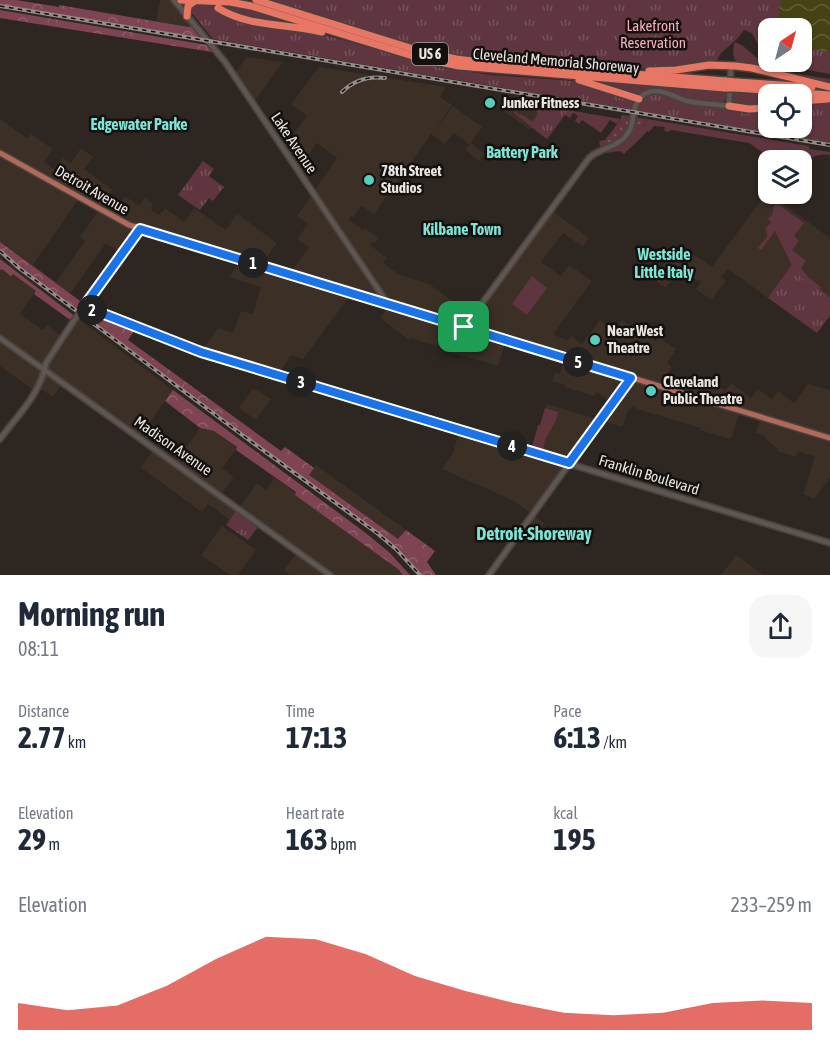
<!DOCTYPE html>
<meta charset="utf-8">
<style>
:root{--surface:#fff;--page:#f6f6f7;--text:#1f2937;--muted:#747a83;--accent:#d93025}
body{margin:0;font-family:"Asap Condensed",sans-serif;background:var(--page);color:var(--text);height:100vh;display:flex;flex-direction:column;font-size:22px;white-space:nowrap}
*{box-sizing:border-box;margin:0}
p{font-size:20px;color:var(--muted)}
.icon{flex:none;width:33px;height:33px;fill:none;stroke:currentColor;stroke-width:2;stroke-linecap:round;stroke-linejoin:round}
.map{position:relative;height:575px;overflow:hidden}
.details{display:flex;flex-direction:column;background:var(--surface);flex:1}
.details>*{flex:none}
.needle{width:39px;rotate:36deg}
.fabs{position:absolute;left:758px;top:18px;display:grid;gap:12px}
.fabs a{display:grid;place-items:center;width:54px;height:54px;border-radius:12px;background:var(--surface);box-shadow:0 2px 4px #0004;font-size:30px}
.pin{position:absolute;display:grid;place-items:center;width:51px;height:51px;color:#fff;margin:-26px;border-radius:12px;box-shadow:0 3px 9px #0006}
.km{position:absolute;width:30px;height:30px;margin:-15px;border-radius:50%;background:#222;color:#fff;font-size:16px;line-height:30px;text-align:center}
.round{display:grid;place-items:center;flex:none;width:63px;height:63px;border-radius:18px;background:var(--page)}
.summary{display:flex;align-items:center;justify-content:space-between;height:102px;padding:0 18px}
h1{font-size:33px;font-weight:700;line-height:45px}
.figures{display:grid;grid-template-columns:repeat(3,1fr);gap:9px;height:102px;padding:6px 18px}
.figures div{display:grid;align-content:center}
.figures b{font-size:30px;font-weight:700}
.figures small{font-size:16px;font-weight:400}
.figures p{font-size:16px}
.chart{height:168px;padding:12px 18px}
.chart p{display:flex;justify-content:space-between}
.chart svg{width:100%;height:108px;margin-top:6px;fill:var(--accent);opacity:.7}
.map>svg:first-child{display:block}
</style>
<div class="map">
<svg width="830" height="575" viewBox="0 0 830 575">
<defs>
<pattern id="forest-crowns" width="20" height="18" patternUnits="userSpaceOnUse" patternTransform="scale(1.5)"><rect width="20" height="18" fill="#7f4453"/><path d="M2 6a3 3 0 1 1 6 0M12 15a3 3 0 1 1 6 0" fill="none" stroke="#915f6b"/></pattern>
<pattern id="park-tufts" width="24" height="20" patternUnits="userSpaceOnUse" patternTransform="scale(1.5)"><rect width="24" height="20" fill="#5f3540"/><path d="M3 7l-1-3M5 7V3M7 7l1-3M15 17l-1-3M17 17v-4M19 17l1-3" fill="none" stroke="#76525b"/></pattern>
<pattern id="garden-dots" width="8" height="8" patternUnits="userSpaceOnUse" patternTransform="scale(1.5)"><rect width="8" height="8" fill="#5f3540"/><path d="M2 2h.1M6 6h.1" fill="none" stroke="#76525b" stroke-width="1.8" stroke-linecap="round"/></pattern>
<pattern id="water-waves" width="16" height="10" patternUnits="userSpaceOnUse" patternTransform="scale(1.5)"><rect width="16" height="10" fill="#454314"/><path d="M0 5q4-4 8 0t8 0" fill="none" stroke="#605e36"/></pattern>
</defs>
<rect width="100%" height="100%" fill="#2e2621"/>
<path fill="#3c2f26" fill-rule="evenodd" d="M160,0H174L195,25L189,27L156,21Z
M247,57L283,62L253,103L235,73Z
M319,67L446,87L440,97L452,105L434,131L453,106L482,127L471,143L485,154L479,161L465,150L469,144L454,133L445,144L431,134L374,214L362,206L353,217L351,216L349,220L363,230L365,228L378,238L375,243L373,242L370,245L387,258L383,263L398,274L429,284L451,300V301L461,309L460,310L464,313H469L473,316L551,210L589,238L583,247L563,233L541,262L561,276L569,265L592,281L553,334L567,341L571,336L582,344L600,320L614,331L622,320L634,328L635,326L656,341L660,338L676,349L667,363L672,367L659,385L680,392L695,373L715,387L717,385L725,390L731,383L751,398L758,389L772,399L778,391L794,403L808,384L830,390V478L814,499L803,494L815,457L798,451L796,457L778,451V449L764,438L765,436L756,433L761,417L740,410L732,437H730V439L700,430L701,428L640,410L632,406L626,414L623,427L607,422V420H600L533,515L544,523L538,532L526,524L532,514L512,500L442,469L452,455L460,430L532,452L547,404L600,420L612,403L597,392L594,396L564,387L565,385L552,381L554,373L560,374L565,358L506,340L498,366L446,351V349L410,338L409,340L380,318L387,308L388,304L352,293L303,359L291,355L278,375L201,352L218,328L233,333L241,311L253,314L261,287L229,277L241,260L140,229L122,254L106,243L70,294L0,242V119L27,138L31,134L53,149L44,162L54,169L63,158L71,163L81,148L93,157L84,169L113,190L99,209L111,215L125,196L139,206L145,198L153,204L151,209L159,215L165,208L184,222L194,208L226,230L237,214L277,243L261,265L289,274L309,247L297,239L308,224L297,216L337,158L317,143L298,169L284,147L307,116L291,104ZM78,200L98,211L80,237L85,241L56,282L33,265Z
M504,100L532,104L537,108L538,114L531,126L532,127L530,130L498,107Z
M767,192L830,238V299L792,266L768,298L728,269L721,277L726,281L711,300L696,289L701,282L679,271L666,288L653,279L674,249L680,253L684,248L712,267Z
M1,269L12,273L36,291L20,314L43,330L47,325L62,337L76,317L173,390L139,437L62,384L53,397L38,387L36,392L0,366V270Z
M253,388L271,399L256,420L239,408Z
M200,428L214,431L237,448L222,468L234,477L221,495L238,508L230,520L208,504L202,512L141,468L154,448L175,463Z
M316,465L406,530L398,540L309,475Z
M274,477L398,569L403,575H290L284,570L298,552L239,508L257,483L266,490L273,480L272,479Z
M222,526L256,550L238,575H230L201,555Z
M736,555L764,575H721Z"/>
<path fill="#5f3540" d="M194,4H220L251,8L304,25L303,27L210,18Z
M735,42L743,46L771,70L830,79V84L740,65C732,60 732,50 735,42Z
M594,80L727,91L725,100L720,102L694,100L658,89L648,90L642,93L594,82Z
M733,92L785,94H768V106L735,105L732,103Z
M532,104L621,119L617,124L610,120L601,133L582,120L579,124L575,121L578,116L573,113L570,118L565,115L547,139L514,113L516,111L519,115L521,114L533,122L538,114L536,110L537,108Z
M647,119L809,146V149L830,152V155C819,153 810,157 801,164V160H778L767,153L765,154L749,143L671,130L667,132L664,130L665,127L654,126L649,132L647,131C640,140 632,146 624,154L620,151L598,154L596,153L629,132L644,126Z
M775,202L804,223L794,236L799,241L792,250L806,261L801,268L809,278L821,287L820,289L830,297V316L819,330L770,295L792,265L775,231L761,250L758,248L767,237L766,228L771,222L768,219L772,215Z
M532,276L547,288L527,315L512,304Z
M545,408L558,412L556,420L545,440L543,450L532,447L538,425H540Z"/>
<path fill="url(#forest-crowns)" d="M0,0H16L59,7V5L189,27L195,25L209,42L0,6Z
M0,10L213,46L217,52H212L0,18Z
M0,242L91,309L137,327L128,340L281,451L285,447L314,468L309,475L398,539L406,530L435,551L427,562L436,575H420L396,549L377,533L245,437L19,268L0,251Z
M0,259L76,317L73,322L34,294L36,291L13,274L11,276L2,269L0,270Z
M173,390L367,534L390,553L410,575H403L398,569L295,495L296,492L236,450L237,447L214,431L200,428L165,401Z"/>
<path fill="url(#park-tufts)" d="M270,0H830V74L775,64L768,62H801V28H768V61L764,57L752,33L744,30L737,39L721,53L716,62L655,69L550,65L470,58L426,50L305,12Z
M194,4L209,5L221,13L314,32L441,68L491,75L589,82L626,87L648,91L699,106H713L727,102C737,118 752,114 768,111V128H801V106L830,103V143L213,39L191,12L190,7Z
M532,104L568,110L547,139L530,126L538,114L536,110L537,108Z
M203,161L214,169L209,176L224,187L213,201L209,198L200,210L178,195Z
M792,265L795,273L830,299V315L817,333L768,298Z
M236,511L258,527L248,540L226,525Z"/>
<path fill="url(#garden-dots)" d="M622,115L647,119L639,134L629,132L624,138L601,150L599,141L605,140L621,119Z"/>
<path fill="url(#water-waves)" d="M781,0H830V52L801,47V28H776Z"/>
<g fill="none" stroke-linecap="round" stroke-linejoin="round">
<defs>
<path id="secondary" d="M174,0L225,62L388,304
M85,305L91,309L201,352L830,543
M84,307L140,229
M464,328L589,158C600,148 615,148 625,137C635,127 631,114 637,102C641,95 648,91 656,91C667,91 677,98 687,101C701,104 715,104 729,106L731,66
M0,338L330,575
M0,439C18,415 41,393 46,363L73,322
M489,575L631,378"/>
<path id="primary" d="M0,153L129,225L830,438"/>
<path id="highway" d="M181,0L230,2L251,6L416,57L459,66L725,88
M256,0L420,51L456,59L489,63L726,81
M218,8C250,28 287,23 322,32
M187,16L188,6L195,1
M649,71L676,70L709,65L736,66L752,68L830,87
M579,80L639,99
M736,82L812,87
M736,88L830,95
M801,101L828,99
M729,106L749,109L768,108"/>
</defs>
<use href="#secondary" stroke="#49423e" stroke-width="8"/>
<use href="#primary" stroke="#49423e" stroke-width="8"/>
<use href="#highway" stroke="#49423e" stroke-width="10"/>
<use href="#secondary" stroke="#5f5651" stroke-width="4.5"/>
<use href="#primary" stroke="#b1695c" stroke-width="5"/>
<use href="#highway" stroke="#e77664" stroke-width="7"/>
<defs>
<path id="rail" d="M0,6L830,145
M342,92C354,80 369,76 385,78
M0,251L19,268L245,437L377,533L396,549L420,575"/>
</defs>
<use href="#rail" stroke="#938c88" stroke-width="4"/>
<use href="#rail" stroke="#13100e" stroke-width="1.5" stroke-dasharray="4.5" stroke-linecap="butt"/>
<defs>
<path id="secondary-bridge" d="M73,322L83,308"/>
<path id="highway-bridge" d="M726,81L736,82
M725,88H736"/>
</defs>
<use href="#secondary-bridge" stroke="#49423e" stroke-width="8" stroke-linecap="butt"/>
<use href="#highway-bridge" stroke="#49423e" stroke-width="10" stroke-linecap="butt"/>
<use href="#secondary-bridge" stroke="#5f5651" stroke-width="4.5"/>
<use href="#highway-bridge" stroke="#e77664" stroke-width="7"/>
</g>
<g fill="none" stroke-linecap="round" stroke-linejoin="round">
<defs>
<path id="route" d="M140,229L631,378L569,463L201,352L91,309L85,305Z"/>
</defs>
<use href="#route" stroke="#fff" stroke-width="12"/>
<use href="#route" stroke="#1a73e8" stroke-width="8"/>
</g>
<g fill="#58cebf" stroke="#13100e" stroke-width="2">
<circle cx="490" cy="103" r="6"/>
<circle cx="369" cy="180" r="6"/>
<circle cx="595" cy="340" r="6"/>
<circle cx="651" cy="391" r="6"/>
</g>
<g text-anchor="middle" stroke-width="5" stroke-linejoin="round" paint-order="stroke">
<rect fill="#13100e" stroke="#aaa5a2" stroke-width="1.5" x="412" y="43" width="36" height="22" rx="4.5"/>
<g font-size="14" font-weight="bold" fill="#eae5e1">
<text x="430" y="59">US 6</text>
</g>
<g font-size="15" fill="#f8adbe" stroke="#13100e">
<text x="653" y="31">Lakefront<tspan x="653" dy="17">Reservation</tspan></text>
</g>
<g font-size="15" fill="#eae5e1" stroke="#13100e">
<text transform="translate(556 61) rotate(5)" y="5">Cleveland Memorial Shoreway</text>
<text transform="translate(294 143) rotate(56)" y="5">Lake Avenue</text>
<text transform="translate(92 190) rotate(30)" y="5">Detroit Avenue</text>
<text transform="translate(173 446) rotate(35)" y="5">Madison Avenue</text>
<text transform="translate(649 475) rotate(17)" y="5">Franklin Boulevard</text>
</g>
<g font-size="15" font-weight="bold" fill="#eae5e1" stroke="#13100e" text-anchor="start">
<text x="502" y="108">Junker Fitness</text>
<text x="381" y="176">78th Street<tspan x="381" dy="17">Studios</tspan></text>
<text x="607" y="336">Near West<tspan x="607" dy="17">Theatre</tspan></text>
<text x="663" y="387">Cleveland<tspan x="663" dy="17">Public Theatre</tspan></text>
</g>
<g font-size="16" font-weight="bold" fill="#7ce5d6" stroke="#13100e">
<text x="139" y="130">Edgewater Parke</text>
<text x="522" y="158">Battery Park</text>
<text x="462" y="235">Kilbane Town</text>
<text x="664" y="260">Westside<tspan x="664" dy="18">Little Italy</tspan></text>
</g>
<g font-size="18" font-weight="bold" fill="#7ce5d6" stroke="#13100e">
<text x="534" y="540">Detroit-Shoreway</text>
</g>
</g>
</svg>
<div class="fabs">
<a><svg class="needle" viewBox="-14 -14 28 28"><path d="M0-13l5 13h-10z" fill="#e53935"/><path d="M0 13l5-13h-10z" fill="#747a83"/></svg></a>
<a><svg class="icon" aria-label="locate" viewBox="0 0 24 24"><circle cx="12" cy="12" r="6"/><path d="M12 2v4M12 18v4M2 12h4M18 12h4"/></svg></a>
<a><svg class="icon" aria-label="layers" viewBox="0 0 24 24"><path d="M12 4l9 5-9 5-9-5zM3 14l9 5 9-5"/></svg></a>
</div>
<div class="pin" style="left:464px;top:327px;background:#1e9e55"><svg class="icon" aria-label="arrive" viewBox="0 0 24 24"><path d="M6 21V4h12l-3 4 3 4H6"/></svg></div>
<b class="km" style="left:253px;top:263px">1</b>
<b class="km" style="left:92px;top:310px">2</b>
<b class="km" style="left:301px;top:382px">3</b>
<b class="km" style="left:512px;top:446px">4</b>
<b class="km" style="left:578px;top:362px">5</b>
</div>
<section class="details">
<div class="summary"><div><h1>Morning run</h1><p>08:11</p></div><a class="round"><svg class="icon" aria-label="share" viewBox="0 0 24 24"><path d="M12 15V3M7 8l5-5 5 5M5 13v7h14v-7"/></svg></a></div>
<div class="figures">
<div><p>Distance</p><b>2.77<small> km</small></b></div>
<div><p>Time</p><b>17:13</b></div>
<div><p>Pace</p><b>6:13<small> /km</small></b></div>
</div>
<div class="figures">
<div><p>Elevation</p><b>29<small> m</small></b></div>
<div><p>Heart rate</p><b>163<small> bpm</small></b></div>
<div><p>kcal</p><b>195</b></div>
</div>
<div class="chart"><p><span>Elevation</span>233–259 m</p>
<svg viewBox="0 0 160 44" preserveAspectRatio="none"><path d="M0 44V33L10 36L20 34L30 26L40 15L50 6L60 7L70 13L80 22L90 28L100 33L110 37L120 38L130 37L140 33L150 32L160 33V44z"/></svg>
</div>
</section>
